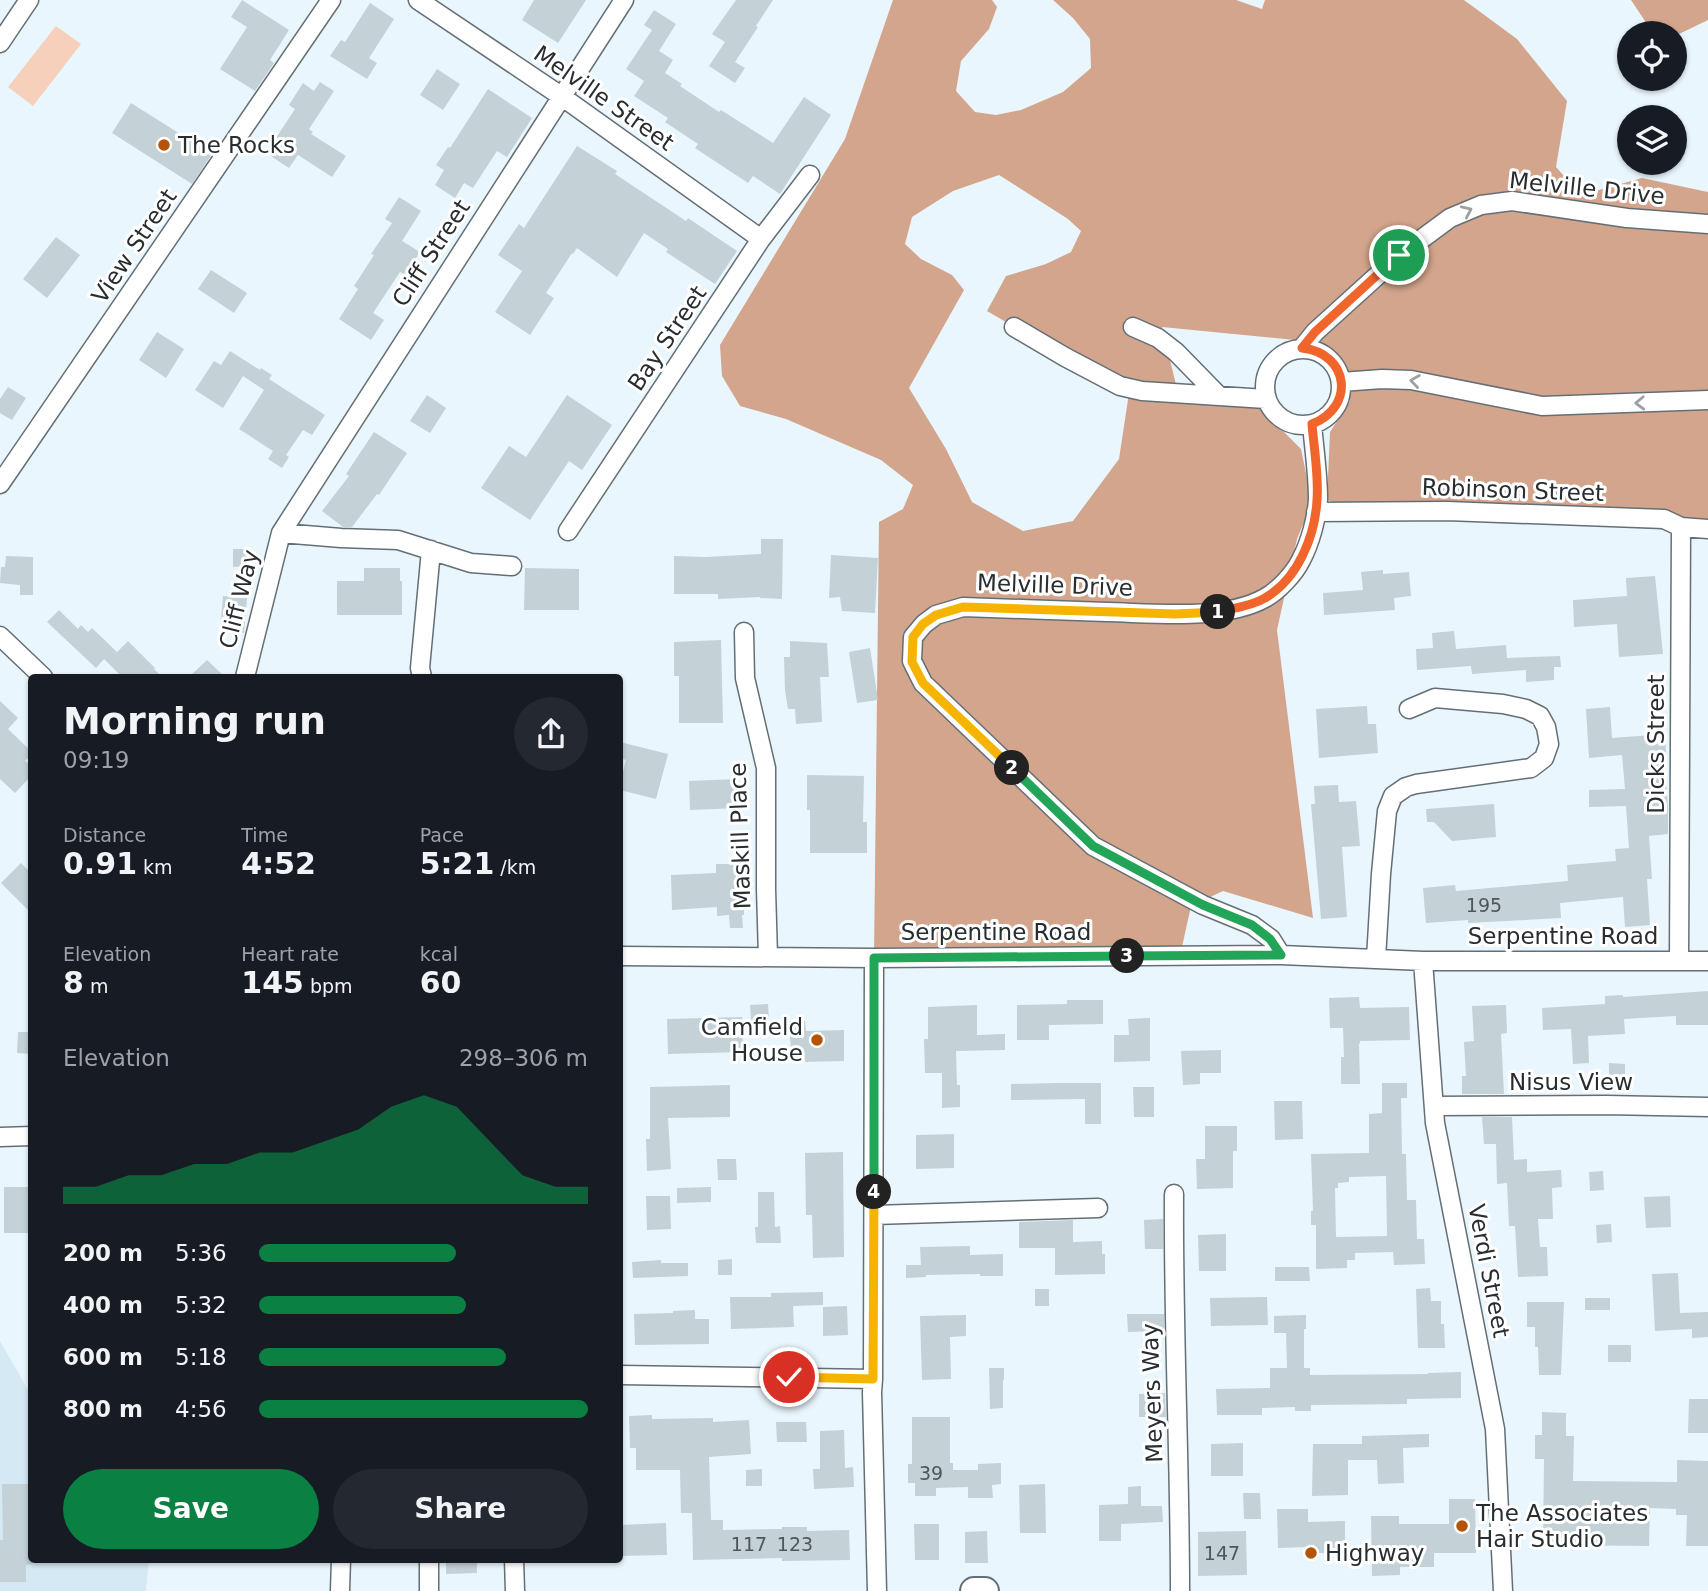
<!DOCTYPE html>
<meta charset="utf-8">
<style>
:root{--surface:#171b24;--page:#242831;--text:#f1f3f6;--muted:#9ea1a6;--accent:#0b8043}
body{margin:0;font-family:"DejaVu Sans",sans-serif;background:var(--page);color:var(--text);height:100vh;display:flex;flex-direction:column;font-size:26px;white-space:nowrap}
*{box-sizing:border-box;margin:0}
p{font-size:23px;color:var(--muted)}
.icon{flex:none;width:38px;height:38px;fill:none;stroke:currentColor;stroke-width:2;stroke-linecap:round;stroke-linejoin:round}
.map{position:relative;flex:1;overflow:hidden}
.panel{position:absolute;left:28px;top:674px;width:595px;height:889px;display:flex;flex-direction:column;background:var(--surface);border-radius:7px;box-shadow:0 2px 5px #0004}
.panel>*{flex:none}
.controls{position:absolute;left:1617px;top:21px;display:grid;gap:14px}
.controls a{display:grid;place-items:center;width:70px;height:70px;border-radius:50%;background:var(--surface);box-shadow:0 2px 5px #0004;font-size:35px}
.pin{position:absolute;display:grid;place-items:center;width:60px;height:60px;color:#fff;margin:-30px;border:4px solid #fff;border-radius:50%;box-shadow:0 2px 7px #0007}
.km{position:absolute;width:35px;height:35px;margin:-18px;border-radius:50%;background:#222;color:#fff;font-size:19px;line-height:35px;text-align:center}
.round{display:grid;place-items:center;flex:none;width:74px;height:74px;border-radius:37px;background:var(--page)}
.overview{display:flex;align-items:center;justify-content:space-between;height:119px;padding:0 35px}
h1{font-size:38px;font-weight:600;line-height:52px}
.stats{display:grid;grid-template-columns:repeat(3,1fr);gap:10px;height:119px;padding:7px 35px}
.stats div{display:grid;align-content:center}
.stats b{font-size:30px;font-weight:600}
.stats small{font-size:19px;font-weight:400}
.stats p{font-size:19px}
.chart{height:196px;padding:14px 35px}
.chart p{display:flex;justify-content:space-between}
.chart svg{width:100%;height:126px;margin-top:7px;fill:var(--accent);opacity:.7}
.cta{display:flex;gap:14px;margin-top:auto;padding:14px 35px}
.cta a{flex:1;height:80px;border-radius:42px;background:var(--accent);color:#fff;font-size:28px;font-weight:600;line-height:80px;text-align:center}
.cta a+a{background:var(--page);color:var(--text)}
ul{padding:0 35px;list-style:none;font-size:23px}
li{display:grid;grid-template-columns:112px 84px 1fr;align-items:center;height:52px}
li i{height:18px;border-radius:9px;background:var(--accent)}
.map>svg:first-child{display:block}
</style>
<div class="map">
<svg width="1708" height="1591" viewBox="0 0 1708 1591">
<rect width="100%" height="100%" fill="#eaf6fd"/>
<path fill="#d4e9f3" d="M0,1341L31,1395L32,1559H149L146,1591H0Z"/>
<path fill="#f6d0bb" d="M56,26L81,44L33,106L8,87Z"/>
<path fill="#d3a58c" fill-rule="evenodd" d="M893,0H992L997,7L989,29L961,61L956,91L975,112L996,115L1021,110L1063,92L1091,68L1090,39L1073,18L1053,0H1236L1262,9L1265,0H1464L1517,39L1567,101L1556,167L1581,195L1642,178L1708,192V532L1359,512L1327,500L1330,432L1350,401L1345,366L1327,348L1295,340L1162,327L1178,393L1258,406L1301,449L1312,502L1297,539L1277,630L1313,918L1223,891L1191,906L1180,956L874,958L879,522L903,509L913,485L881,460L786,419L740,406L722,376L720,345L845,139ZM999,175L1068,219L1081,231L1071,252L1046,264L1006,276L987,311L1129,393L1119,459L1073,521L1023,531L972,502L946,449L909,388L964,290L952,275L921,259L905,244L912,217L953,191Z
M1631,0H1708V20L1675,36V33H1653Z"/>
<path fill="#c4d1d7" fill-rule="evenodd" d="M242,0L289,30L270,60L274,63L255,91L220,69L247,27L231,17Z
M534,0H586L558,43L522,20Z
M736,0H773L756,26L758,27L735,62L745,68L735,83L709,66L725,42L712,34Z
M370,3L394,19L369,58L377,63L367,79L330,56L341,40L345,42Z
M654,10L676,24L659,51L673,60L665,73L682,84L680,86L719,112L721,110L773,143L804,97L831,115L780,194L753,176L748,183L695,148L698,144L665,122L668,118L634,96L644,81L626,69L652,30L644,25Z
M437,69L460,84L443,110L420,95Z
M320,82L334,91L309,129L313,132L311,134L346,156L332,177L298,155L289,168L266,153L295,109L289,105L303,83L314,91Z
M488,89L532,118L507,157L497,151L473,188L464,183L455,198L435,185L444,170L436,165L448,147L450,148Z
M131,103L212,154L192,184L112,133Z
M577,146L617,171L615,174L686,221L688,218L737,251L715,284L666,252L668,249L644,233L617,277L577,248L573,254L572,253L546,293L554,298L530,335L495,312L522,271L498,255L519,224L524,228Z
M399,197L421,211L402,241L420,252L405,275L400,272L373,313L384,320L371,340L339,319L358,289L354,286L374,255L371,254L392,223L385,219Z
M56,237L80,255L47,298L23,279Z
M211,270L247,293L234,313L198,289Z
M157,332L184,349L166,378L139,360Z
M230,351L260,370L261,368L272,375L269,379L325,415L312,435L303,430L286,455L289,457L282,468L268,459L273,451L239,429L264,390L243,376L223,408L195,390L214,361L221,365Z
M8,387L26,398L12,420L0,413V399Z
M427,395L446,408L430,433L410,421Z
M567,395L612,425L582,470L569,461L530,520L481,488L509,446L526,457Z
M374,432L407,453L379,495L377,494L352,527H343L322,511L349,476L346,474Z
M761,539H783L782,599L760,598V597L718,599V594H674V556L706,557L761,554Z
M233,549H248L249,566L233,567Z
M831,555L878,558L875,613L842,611L840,597L829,598Z
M6,556L33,557V595H20V585L0,583L1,567H5Z
M364,568H400V581H402V615H337V581H364Z
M525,568L579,569V610H524Z
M1383,570V574L1409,572L1411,596L1394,598L1395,610L1324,615L1323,593L1363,590L1361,572Z
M1655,576L1663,654L1619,657L1617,624L1574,627L1573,600L1627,596L1626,578Z
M223,596L247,598L244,633L220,631Z
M59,610L78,629L81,625L88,632L92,628L117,652L128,641L155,668L154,669L162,677H122L104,659L96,668L47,622Z
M1454,631L1456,649L1506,645L1507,658L1560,656L1561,667H1554V680L1526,682V670L1472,674L1471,666L1417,670L1416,649L1433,648L1432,633Z
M721,640L723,723H679V676H674V642Z
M790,641L827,643L829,677H820L822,722L796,724L795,709H788L785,690L784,657H790Z
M870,648L878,700L857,703L849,652Z
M207,660L225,677H189Z
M0,701L18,718L8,729L32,752V754L25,761L32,766V775L15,793L0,779Z
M1367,706L1368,724H1376L1378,753L1319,758L1316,709Z
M1610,707L1612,738L1665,734L1667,766H1665L1668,807V834L1649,836L1652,879H1647L1650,925L1625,927L1623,897L1560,903L1561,918L1468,923V920L1426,923L1423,888L1455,885L1456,891L1568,881L1567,865L1616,861L1615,849L1629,848L1626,806L1589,807V790L1625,789L1622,755L1589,758L1586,709Z
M620,742L668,754L656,799L620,790V783L626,760L620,758Z
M807,775L864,776L863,822H867V853H810V810H807Z
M737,779L739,808L690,810L689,781Z
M1338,785L1339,802L1356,801L1360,846L1342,847L1347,917L1321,919L1311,804H1315L1314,786Z
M1494,804L1496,837L1452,841L1434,822H1427L1426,809Z
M21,863L32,874V914L1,883Z
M716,864H744V915H742L743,928H730L729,915L717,916V907L672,910L671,875L716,873Z
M1708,991V1025H1676V1016L1624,1019L1625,1034L1588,1036L1589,1063L1573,1064L1571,1029L1543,1030L1542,1008L1605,1004V996L1623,995V997Z
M1359,997L1360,1008L1409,1007L1410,1040L1360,1041V1043L1359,1044L1360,1084H1341V1057H1344L1343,1028H1330L1329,998Z
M1067,1000H1103V1024L1049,1025V1040H1017V1005L1067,1004Z
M768,1004L769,1019L751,1020L750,1005Z
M977,1005V1035L1005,1034V1050L956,1051L957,1085H960V1107L942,1108V1073H925L924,1039H928V1007Z
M1506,1005L1507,1033L1501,1034L1504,1094H1462V1076H1466L1464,1042L1474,1041L1472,1006Z
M742,1017L743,1052L668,1054L667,1019Z
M1150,1018V1061L1114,1062V1035H1129L1128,1019Z
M805,1021L806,1031L844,1030V1061L805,1062L804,1049H791L789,1022Z
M18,1032H32V1054L17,1053Z
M1221,1050V1073H1200V1084L1183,1085L1181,1051Z
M1609,1063L1625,1064V1078H1609Z
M1056,1083H1101V1124H1085V1099L1011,1100V1084Z
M1382,1083H1407V1098H1401L1402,1154H1406L1407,1200H1416L1417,1239H1424L1425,1264L1394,1265L1393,1252L1355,1253V1260H1347V1268L1316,1269V1225H1311V1211H1313L1311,1154L1369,1153V1114L1382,1113ZM1386,1176L1387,1236L1336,1237L1335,1188H1338V1183L1349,1182V1177Z
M730,1085V1117L668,1118L671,1169L647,1171L646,1139H650V1087Z
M1133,1087H1154V1117H1134Z
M1274,1101H1302L1303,1139L1275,1140Z
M1482,1117H1512L1514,1160L1527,1159V1172L1561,1170L1562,1187L1552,1188L1553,1219H1538L1540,1247H1547L1548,1276L1518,1277L1515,1226H1509L1507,1183L1497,1184L1496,1144H1484Z
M1205,1126H1237V1151H1233V1188L1197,1189L1196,1159H1205Z
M954,1134V1168L916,1169V1135Z
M843,1152L844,1257L813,1258L812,1215H806L805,1153Z
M717,1159H736L737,1180H718Z
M1603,1171L1604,1190L1590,1191L1589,1172Z
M4,1187H29V1233H4Z
M711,1187V1202L677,1203V1188Z
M758,1192H774L775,1227L780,1226L781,1243H756L755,1227H758Z
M646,1196H670L671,1229L647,1230Z
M1670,1196L1671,1227L1646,1228L1644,1197Z
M1163,1219V1249H1145L1144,1220Z
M1073,1220V1242L1102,1241V1254H1105V1274L1055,1275V1248H1019V1222Z
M1611,1224L1612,1242L1597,1243L1596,1225Z
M1226,1234V1271H1199L1198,1235Z
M970,1246V1255L1003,1254V1276H980V1274L926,1275V1277L906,1278V1265H921L920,1247Z
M732,1259V1275H718V1260Z
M661,1260V1263H688V1276L633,1278L632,1262Z
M1275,1267H1309L1310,1281H1275Z
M1678,1273L1680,1313L1708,1312V1337L1692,1338V1329L1655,1331L1652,1274Z
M1430,1288L1431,1301H1441V1324H1444L1445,1348H1418L1416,1289Z
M1035,1289H1049V1306H1035Z
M823,1292V1305L793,1306L794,1327L731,1329L730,1297H771V1293Z
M1267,1297L1268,1325L1211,1326L1210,1298Z
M1585,1298H1610V1310H1585Z
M1527,1302H1564L1561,1375H1539L1538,1347H1535V1327H1527Z
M847,1306L848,1335L823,1336V1307Z
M695,1310V1319H709V1344L635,1345L634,1314L673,1313V1311Z
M1127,1314H1164V1331L1128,1332Z
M966,1315V1336L950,1337L951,1379L922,1380L920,1316Z
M1306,1315V1329H1304V1368H1310V1375L1428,1374V1373L1461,1372V1398L1407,1399V1404L1311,1405V1411H1295V1407L1262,1408V1415H1217L1216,1389L1270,1388V1368H1287L1286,1333H1274V1316Z
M1608,1345H1631V1362H1608Z
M989,1368H1004V1380H1003V1408L990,1409Z
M1165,1393L1166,1417H1139V1394Z
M1689,1399H1708V1433H1688Z
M1542,1412L1566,1413V1436H1574L1573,1481L1677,1482V1460L1708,1461V1546H1686L1687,1515H1676V1509L1650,1508L1649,1546L1543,1545L1544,1459H1535V1435H1542Z
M652,1415V1419L713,1418V1422L749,1420L751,1454L709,1457L711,1520H723V1530L782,1529V1527H807V1531L849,1530L850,1560L782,1561V1558L693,1560L692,1513H681L680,1470H636V1448H630L629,1416Z
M912,1417H950V1463H953V1470H978V1464L1001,1463V1484L992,1485L993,1498H968V1487L936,1488V1496H915V1483H908V1464H912Z
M776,1422H806L807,1442H777Z
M844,1430L845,1468L853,1467L854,1487L814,1489L813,1469H820V1431Z
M1429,1434V1447L1403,1448L1404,1483L1378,1484L1377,1460H1348V1495L1312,1496L1313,1444H1362V1436Z
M1243,1443V1476H1211V1444Z
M762,1469V1486H746V1470Z
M2,1484H32V1564L26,1565V1582H0V1540H3Z
M1045,1484L1046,1533H1020L1019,1485Z
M1141,1486V1506H1162L1163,1522L1121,1524V1541H1099V1505L1128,1504V1487Z
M1243,1493H1260L1261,1519H1244Z
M1449,1499H1475L1476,1553H1434V1567H1400V1575L1372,1576L1371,1516H1399V1524H1449Z
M1277,1509H1308V1522L1345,1521V1553H1309V1547L1278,1548Z
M666,1523L667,1555L620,1556V1525Z
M914,1524H939V1560H915Z
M987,1531L988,1563H965V1532Z
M1246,1531L1247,1575L1198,1576V1532Z
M446,1559H477V1573L446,1574Z"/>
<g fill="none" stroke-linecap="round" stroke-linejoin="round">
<defs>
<path id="minor" d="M418,0L561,96L761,239
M0,43L29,0
M1014,327L1065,357L1120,386L1142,391L1266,399
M1133,327L1158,338L1176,352L1218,395
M1302,348L1315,332L1400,255L1450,218L1481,205L1512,201L1627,218L1708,224
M1265 387a38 38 0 1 1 76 0a38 38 0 1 1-76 0Z
M1341,382L1382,379L1411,380L1542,406L1708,400
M0,484L331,0
M1316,512L1447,511L1664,519L1681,527L1708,529
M568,531L761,239L810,175
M281,533L341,538L398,540L471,563L512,566
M744,632L745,678L766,768V889L768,957
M0,636L43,677
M245,677L281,533L624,0
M422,677L420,668L431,550
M1281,955L1271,939L1252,925L1203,905L1093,846L923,683L912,661L913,637L924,624L936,615L963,607C1011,609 1059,610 1107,612C1153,613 1224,621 1265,598C1278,591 1294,574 1301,560C1310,543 1317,518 1318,499C1318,474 1314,448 1312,424
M620,956L874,958L1281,955L1423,961H1708
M874,958L873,1379L872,1392L877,1591
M1376,959L1381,874L1387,811L1393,796L1406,787L1416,784L1531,768L1544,758L1549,744L1546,727L1540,716L1526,709L1503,704L1435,698L1409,709
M1423,961L1435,1123L1495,1429L1503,1591
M1679,961L1681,527
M1434,1106L1606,1105L1708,1107
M0,1137L32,1136
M1174,1194C1173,1327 1180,1459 1180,1591
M874,1215L1098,1208
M620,1375L873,1379
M514,1559L515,1591
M340,1591L341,1559
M429,1591V1559"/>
<path id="highway" d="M974,1591H985"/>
</defs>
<use href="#minor" stroke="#646f75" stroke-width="21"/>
<use href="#highway" stroke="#646f75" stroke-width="30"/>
<use href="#minor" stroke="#fff" stroke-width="18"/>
<use href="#highway" stroke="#fff" stroke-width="26"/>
</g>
<defs><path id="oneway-chevron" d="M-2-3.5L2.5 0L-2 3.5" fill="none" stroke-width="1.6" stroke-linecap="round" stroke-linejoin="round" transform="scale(1.75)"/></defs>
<g stroke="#9ea0a1">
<use href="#oneway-chevron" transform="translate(1467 211) rotate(-24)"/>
<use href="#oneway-chevron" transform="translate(1415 381) rotate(-172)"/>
<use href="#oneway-chevron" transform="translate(1640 403) rotate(178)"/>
</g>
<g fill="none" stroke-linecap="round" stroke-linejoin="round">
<defs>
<path id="split-1" d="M1218,612C1234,608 1252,606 1265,598C1298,579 1315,536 1317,500C1319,476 1314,449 1312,424C1356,407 1349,353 1302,348L1315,332L1399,255"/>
<path id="split-2" d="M1012,768L923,683L912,662L913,637L923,624L936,615L963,607L1175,614L1218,612"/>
<path id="split-3" d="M1012,768L1093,846L1203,905L1252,925L1270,939L1281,955L1127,956"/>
<path id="split-4" d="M874,1192V958L1127,956"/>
<path id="split-5" d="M789,1377L873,1379L874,1192"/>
</defs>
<use href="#split-1" stroke="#fff" stroke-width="14"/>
<use href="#split-2" stroke="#fff" stroke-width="14"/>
<use href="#split-3" stroke="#fff" stroke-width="14"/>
<use href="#split-4" stroke="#fff" stroke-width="14"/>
<use href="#split-5" stroke="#fff" stroke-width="14"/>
<use href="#split-1" stroke="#f0652b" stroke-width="9"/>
<use href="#split-2" stroke="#f5b400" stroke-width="9"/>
<use href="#split-3" stroke="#22a559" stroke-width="9"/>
<use href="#split-4" stroke="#22a559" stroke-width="9"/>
<use href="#split-5" stroke="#f5b400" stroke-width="9"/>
</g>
<g fill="#b35406" stroke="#fff" stroke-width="2.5">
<circle cx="164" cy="145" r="7"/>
<circle cx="817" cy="1040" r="7"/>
<circle cx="1462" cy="1526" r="7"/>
<circle cx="1311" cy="1553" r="7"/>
</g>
<g text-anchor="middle" stroke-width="6" stroke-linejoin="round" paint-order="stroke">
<g font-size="19" fill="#4f5659">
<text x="1484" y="912">195</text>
<text x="931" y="1480">39</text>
<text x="749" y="1551">117</text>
<text x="795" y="1551">123</text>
<text x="1222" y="1560">147</text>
</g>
<g font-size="23" fill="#282d2f" stroke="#fff">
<text transform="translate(604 98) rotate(35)" y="8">Melville Street</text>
<text transform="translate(1587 188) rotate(6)" y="8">Melville Drive</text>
<text transform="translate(134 246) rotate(-56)" y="8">View Street</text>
<text transform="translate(431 253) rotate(-57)" y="8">Cliff Street</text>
<text transform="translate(667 338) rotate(-56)" y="8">Bay Street</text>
<text transform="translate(1513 490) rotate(2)" y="8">Robinson Street</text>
<text transform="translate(1055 585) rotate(2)" y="8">Melville Drive</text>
<text transform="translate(239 599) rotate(-76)" y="8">Cliff Way</text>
<text transform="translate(1656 744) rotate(-90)" y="8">Dicks Street</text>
<text transform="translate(740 836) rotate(-92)" y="8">Maskill Place</text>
<text x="996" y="940">Serpentine Road</text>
<text x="1563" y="944">Serpentine Road</text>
<text x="1571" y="1090">Nisus View</text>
<text transform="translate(1489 1271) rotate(79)" y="8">Verdi Street</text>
<text transform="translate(1152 1393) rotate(-92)" y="8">Meyers Way</text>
</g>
<g font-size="23" fill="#282d2f" stroke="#fff" text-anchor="start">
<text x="178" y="153">The Rocks</text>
<text x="803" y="1035" text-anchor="end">Camfield<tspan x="803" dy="26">House</tspan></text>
<text x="1476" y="1521">The Associates<tspan x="1476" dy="26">Hair Studio</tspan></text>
<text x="1325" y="1561">Highway</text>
</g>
</g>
</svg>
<div class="controls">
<a><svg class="icon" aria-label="locate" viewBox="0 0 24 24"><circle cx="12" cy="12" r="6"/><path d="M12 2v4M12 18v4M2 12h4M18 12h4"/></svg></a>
<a><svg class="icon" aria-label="layers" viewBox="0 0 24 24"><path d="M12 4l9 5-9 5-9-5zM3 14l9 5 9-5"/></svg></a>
</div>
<div class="pin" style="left:1399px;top:255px;background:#1e9e55"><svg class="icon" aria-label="arrive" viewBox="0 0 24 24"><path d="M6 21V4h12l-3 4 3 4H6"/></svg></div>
<div class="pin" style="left:789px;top:1377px;background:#d93025"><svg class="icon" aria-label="check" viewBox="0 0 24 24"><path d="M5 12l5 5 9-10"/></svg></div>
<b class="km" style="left:1218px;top:612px">1</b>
<b class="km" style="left:1012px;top:768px">2</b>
<b class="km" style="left:1127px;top:956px">3</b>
<b class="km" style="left:874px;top:1192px">4</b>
<section class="panel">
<div class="overview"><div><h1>Morning run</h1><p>09:19</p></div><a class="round"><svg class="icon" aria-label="share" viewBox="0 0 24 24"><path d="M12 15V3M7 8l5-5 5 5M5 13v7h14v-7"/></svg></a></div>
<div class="stats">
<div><p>Distance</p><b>0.91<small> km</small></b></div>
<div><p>Time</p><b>4:52</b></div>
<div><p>Pace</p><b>5:21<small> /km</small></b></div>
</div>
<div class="stats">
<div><p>Elevation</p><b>8<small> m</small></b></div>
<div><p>Heart rate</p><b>145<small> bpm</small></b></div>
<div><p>kcal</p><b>60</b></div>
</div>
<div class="chart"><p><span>Elevation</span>298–306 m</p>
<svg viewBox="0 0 160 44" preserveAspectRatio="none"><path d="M0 44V38L10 38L20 34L30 34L40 30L50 30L60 26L70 26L80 22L90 18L100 10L110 6L120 10L130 22L140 34L150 38L160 38V44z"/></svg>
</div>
<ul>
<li><b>200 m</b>5:36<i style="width:60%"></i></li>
<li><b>400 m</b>5:32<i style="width:63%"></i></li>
<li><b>600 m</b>5:18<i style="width:75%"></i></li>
<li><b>800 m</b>4:56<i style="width:100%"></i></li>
</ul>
<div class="cta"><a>Save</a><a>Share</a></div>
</section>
</div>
